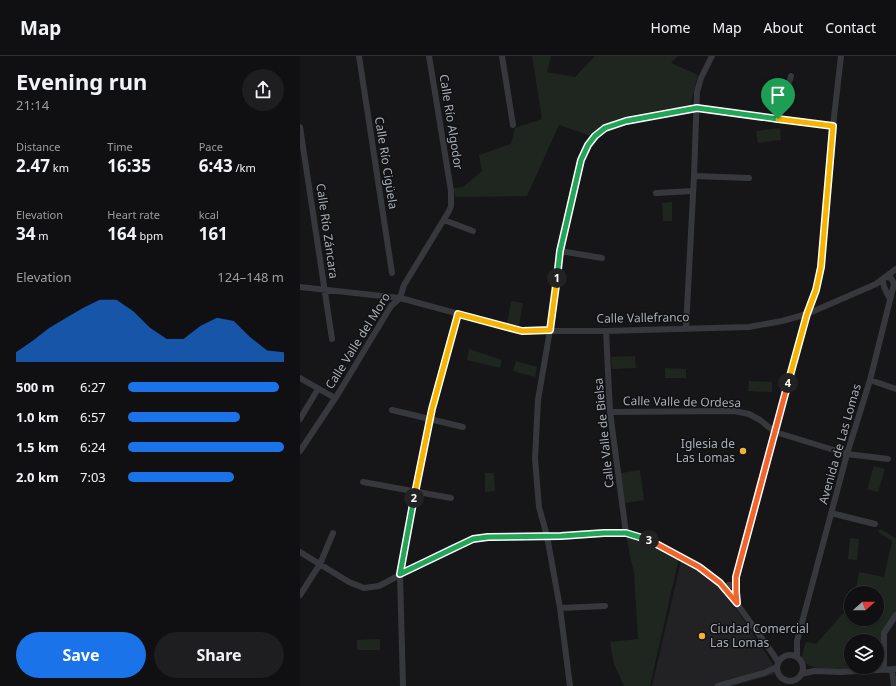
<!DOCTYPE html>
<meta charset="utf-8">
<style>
:root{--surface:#101012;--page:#1e1e20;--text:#f1f3f6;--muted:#9c9d9f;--line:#303032;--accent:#1a73e8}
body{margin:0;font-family:"Noto Sans",sans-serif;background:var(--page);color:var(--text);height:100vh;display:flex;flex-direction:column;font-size:15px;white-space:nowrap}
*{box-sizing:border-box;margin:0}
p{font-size:13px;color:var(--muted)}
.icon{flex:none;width:22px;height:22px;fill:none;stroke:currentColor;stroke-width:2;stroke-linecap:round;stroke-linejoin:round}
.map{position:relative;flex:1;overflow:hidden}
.drawer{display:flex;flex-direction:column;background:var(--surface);width:300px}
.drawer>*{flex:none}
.needle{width:26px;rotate:69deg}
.controls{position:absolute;left:544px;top:530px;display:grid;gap:8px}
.controls a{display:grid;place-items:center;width:40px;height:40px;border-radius:50%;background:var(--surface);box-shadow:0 1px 3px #0004,0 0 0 1px var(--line);font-size:20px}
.pin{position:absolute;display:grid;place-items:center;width:34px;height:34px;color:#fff;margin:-41px -17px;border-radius:50% 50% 50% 0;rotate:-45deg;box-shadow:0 0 4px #0007}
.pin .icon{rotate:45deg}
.km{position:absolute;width:20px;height:20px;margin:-10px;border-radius:50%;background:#222;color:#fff;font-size:11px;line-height:20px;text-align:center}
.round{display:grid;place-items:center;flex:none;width:42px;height:42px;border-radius:21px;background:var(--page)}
.headline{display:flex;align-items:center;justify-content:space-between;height:68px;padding:0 16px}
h1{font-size:22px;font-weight:700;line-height:30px}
.figures{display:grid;grid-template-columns:repeat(3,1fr);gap:6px;height:68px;padding:4px 16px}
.figures div{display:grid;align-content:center}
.figures b{font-size:17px;font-weight:700}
.figures small{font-size:11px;font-weight:400}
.figures p{font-size:11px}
.chart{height:112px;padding:8px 16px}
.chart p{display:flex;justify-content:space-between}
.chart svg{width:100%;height:72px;margin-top:4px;fill:var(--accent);opacity:.7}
.primary-button{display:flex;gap:8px;margin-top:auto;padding:8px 16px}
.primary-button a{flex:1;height:46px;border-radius:24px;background:var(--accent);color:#fff;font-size:16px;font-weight:700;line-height:46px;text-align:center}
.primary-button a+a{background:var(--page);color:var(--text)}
ul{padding:0 16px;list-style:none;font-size:13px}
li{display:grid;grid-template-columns:64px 48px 1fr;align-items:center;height:30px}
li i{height:10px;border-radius:5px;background:var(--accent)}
header{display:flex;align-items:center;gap:24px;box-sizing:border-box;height:56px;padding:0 20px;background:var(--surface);border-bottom:1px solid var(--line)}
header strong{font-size:19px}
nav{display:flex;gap:22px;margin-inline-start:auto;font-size:14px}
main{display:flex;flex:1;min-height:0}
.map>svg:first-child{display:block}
</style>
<header>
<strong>Map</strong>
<nav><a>Home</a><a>Map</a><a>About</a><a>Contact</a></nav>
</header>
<main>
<section class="drawer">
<div class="headline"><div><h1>Evening run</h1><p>21:14</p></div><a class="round"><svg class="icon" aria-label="share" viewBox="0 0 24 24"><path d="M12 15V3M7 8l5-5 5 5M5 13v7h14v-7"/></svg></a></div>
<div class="figures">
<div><p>Distance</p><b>2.47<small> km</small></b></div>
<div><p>Time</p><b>16:35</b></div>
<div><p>Pace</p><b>6:43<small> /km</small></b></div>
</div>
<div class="figures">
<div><p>Elevation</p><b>34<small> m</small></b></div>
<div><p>Heart rate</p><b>164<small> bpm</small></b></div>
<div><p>kcal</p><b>161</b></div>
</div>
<div class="chart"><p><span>Elevation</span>124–148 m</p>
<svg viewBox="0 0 160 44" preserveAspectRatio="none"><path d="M0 44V38L10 31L20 23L30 17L40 11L50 6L60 6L70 13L80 23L90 30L100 30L110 22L120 17L130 19L140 29L150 37L160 38V44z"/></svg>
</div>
<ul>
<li><b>500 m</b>6:27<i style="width:97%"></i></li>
<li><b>1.0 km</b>6:57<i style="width:72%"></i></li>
<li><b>1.5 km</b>6:24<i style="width:100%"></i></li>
<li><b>2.0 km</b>7:03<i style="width:68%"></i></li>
</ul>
<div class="primary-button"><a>Save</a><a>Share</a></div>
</section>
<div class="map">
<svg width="596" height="630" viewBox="0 0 596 630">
<rect width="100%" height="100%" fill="#161618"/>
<path fill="#222225" d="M381,505L397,513L419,529L431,545L473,608L475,618L432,630H352Z"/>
<path fill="#1e261f" d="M232,0H251L247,16L275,21L295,0H378L371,7L398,19L391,47L389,50C360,55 329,56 303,70C298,72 295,77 291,80L259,69L227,140L155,141L154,132L163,131L182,115L179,99L211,88L215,72L242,63Z
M480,72L481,84L458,87L456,75Z
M372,146V165H363L362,147Z
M211,245L223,247L219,270L207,268Z
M169,293L202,304L200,312L167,304Z
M335,300L336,312L312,313L311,301Z
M216,305L237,311L235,321L213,315Z
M365,312L386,313V322H365Z
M449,325L472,326V336L448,335Z
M574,410L585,413L578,436L567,433Z
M340,414L344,444L325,447L321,417Z
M185,417H194L195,435L185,436Z
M580,473L596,482V564L577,593V585H551V611H570L568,618C551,616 510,617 501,603L506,586L516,588L551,548V563H577V537H555L559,516L584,521L592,485L578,476Z
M326,481L350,488L379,502L350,630H324L314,608L310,586L338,583L334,517Z
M550,482L559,483L557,504L548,503Z
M80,583V594H57V584Z"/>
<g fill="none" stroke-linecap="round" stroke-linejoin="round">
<path stroke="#37383d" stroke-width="6" d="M59,0L92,217
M202,0L213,69
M478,63L491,20
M0,71L32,283
M394,120L449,122
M356,137L393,135
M144,164L173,175
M260,195L302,202
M583,223C582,230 587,237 590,243
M0,231L100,242L222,275H306L449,271L482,265L507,258L576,228L596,213
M386,272L394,120L397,36L401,22L412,0
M306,275L310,356L326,477
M0,322L35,342
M570,324L596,333
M92,354L163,371
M310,356L434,355L449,358L460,364L475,376L547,398L588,403
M0,363L18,333
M0,395L38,338L91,250L100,242L104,229L149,155L151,150V135L129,0
M63,426L151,442
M531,457L575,468
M0,496L49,526L64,532L79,530L153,491L173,483L188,481L261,480L304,477H326L352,485L372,496L399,511L420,527L427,535
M435,532L433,529H428L427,535L430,538L435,536L436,521L491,317L507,258L516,234L521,211L533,70L541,0
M430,538L473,598L478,606
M0,539L20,508L33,477
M260,552L305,550
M477 612a13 13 0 1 1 26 0a13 13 0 1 1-26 0Z
M497,601V585L547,398L570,324L594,228L591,222L587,221
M584,614V577L596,559
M592,614L594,630
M501,618L514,615L540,616L596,613
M103,630L100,518L115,435L132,353L158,258
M270,630L260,552L247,480L239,451L235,403L238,344L250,274L260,195L281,104L288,89L295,80L305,72L326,65L397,52L533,70
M418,630L464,617L477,611"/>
</g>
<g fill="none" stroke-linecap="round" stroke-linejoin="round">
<defs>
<path id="split-1" d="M257,222L260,195L281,104L288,89L295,80L305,72L326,65L397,52L478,63"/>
<path id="split-2" d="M114,442L132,353L158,258L222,275L250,274L257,222"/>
<path id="split-3" d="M114,442L100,518L173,483L188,481L261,480L304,477H326L349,484"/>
<path id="split-4" d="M349,484L399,511L420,527L437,547L436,536V521L488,327"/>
<path id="split-5" d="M478,63L533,70L521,211L516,234L507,258L488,327"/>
</defs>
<use href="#split-1" stroke="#fff" stroke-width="8"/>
<use href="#split-2" stroke="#fff" stroke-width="8"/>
<use href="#split-3" stroke="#fff" stroke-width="8"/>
<use href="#split-4" stroke="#fff" stroke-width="8"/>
<use href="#split-5" stroke="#fff" stroke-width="8"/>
<use href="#split-1" stroke="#22a559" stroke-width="5"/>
<use href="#split-2" stroke="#f5b400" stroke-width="5"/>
<use href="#split-3" stroke="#22a559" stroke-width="5"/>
<use href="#split-4" stroke="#f0652b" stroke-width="5"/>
<use href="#split-5" stroke="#f5b400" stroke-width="5"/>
</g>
<g fill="#f2b134" stroke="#111113" stroke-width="1.5">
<circle cx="443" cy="395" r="4"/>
<circle cx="402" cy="580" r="4"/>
</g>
<g text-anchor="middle" stroke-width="3" stroke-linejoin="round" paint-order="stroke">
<g font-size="12" fill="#a8adb8" stroke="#111113">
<text transform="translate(151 66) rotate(81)" y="4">Calle Río Algodor</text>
<text transform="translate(86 107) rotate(81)" y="4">Calle Río Cigüela</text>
<text transform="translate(27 175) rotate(82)" y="4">Calle Río Záncara</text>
<text transform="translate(343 262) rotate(-1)" y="4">Calle Vallefranco</text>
<text transform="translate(58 285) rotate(-58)" y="4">Calle Valle del Moro</text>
<text transform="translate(382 346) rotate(1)" y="4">Calle Valle de Ordesa</text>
<text transform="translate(304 377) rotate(-96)" y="4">Calle Valle de Bielsa</text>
<text transform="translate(540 388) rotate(-74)" y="4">Avenida de Las Lomas</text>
</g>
<g font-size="12" fill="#a8adb8" stroke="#111113" text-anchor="end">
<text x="435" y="392">Iglesia de<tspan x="435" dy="14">Las Lomas</tspan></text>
<text x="410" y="577" text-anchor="start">Ciudad Comercial<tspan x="410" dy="14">Las Lomas</tspan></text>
</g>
</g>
</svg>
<div class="controls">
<a><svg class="needle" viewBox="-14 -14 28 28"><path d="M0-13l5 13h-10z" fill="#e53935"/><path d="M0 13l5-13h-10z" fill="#9c9d9f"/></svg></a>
<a><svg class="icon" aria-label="layers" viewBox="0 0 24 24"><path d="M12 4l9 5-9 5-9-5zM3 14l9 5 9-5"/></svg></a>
</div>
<div class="pin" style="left:478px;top:63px;background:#1e9e55"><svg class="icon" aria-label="arrive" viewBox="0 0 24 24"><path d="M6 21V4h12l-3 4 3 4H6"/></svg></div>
<b class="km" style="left:257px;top:222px">1</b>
<b class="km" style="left:114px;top:442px">2</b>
<b class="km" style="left:349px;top:484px">3</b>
<b class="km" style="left:488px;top:327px">4</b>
</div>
</main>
